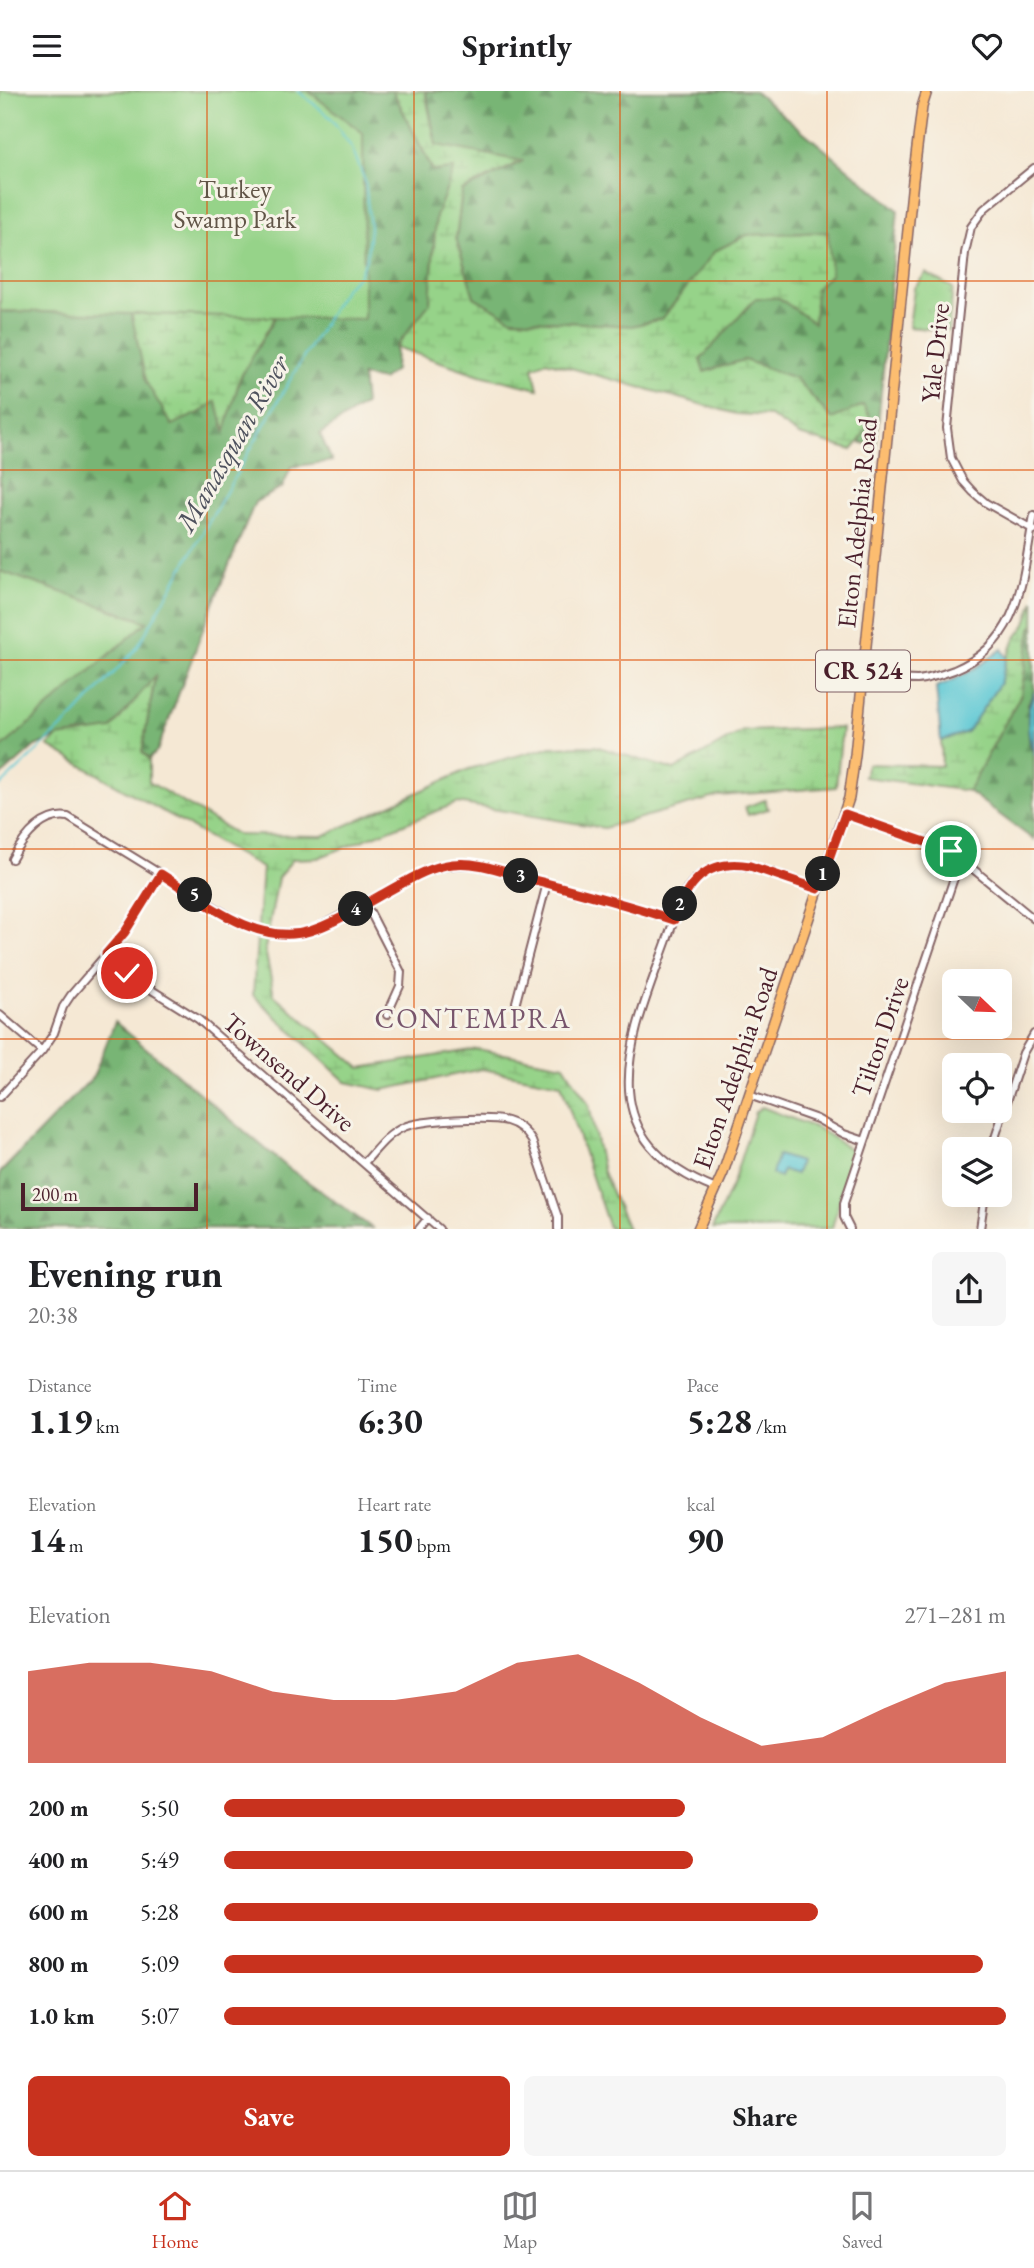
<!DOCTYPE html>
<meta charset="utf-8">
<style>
:root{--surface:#fff;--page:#f6f6f6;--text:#202124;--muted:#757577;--line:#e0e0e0;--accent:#c8321e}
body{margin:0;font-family:"EB Garamond",serif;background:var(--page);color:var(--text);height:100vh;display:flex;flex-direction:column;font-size:26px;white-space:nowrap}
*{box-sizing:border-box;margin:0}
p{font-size:23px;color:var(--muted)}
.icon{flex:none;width:38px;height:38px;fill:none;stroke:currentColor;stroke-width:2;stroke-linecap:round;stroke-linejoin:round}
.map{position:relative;height:1138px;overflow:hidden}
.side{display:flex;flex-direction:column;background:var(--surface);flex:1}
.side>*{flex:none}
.needle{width:46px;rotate:113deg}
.buttons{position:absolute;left:942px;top:878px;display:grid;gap:14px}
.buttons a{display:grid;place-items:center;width:70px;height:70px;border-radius:10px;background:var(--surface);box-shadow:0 7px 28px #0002;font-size:35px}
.scale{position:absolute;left:21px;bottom:18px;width:177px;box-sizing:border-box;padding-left:7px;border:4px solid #4a1f2b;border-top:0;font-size:19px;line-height:24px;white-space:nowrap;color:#4a1f2b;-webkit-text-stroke:5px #f7f3e8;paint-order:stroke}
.pin{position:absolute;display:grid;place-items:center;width:60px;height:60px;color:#fff;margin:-30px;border:4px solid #fff;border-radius:50%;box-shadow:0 2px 7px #0007}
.km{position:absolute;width:35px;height:35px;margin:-18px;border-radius:50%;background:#222;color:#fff;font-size:19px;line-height:35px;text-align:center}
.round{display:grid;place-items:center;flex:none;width:74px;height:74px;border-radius:10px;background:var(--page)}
.head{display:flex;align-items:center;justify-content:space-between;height:119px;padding:0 28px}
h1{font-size:38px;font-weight:700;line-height:52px}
.metrics{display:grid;grid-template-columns:repeat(3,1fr);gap:10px;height:119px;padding:7px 28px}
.metrics div{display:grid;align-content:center}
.metrics b{font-size:35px;font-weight:700}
.metrics small{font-size:19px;font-weight:400}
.metrics p{font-size:19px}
.chart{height:196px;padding:14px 28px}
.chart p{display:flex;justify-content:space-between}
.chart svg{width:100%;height:126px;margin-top:7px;fill:var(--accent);opacity:.7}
.primary-button{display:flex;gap:14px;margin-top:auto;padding:14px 28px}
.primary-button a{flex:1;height:80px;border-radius:10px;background:var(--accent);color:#fff;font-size:28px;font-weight:700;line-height:80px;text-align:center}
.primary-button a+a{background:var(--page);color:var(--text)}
ul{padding:0 28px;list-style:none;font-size:23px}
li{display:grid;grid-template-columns:112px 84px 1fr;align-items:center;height:52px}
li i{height:18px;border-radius:9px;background:var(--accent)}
header{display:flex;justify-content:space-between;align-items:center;height:91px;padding:0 28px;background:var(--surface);font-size:32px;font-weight:700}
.dock{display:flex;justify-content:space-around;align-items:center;height:98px;border-top:2px solid var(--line);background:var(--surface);font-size:19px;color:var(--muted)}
.dock a{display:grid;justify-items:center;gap:4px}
.dock .active{color:var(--accent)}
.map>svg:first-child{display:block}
</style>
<header><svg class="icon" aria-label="menu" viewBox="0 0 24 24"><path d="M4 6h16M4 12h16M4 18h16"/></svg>Sprintly<svg class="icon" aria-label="heart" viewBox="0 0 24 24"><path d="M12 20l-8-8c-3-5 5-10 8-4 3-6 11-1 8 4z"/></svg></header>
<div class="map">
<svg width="1034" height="1138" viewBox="0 0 1034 1138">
<defs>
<pattern id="grass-tufts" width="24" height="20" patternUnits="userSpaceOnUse" patternTransform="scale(1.75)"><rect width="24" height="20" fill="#96d389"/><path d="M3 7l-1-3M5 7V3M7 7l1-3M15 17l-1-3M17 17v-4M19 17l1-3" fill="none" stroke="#83b576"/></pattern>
<pattern id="forest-firs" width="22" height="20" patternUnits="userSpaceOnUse" patternTransform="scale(1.75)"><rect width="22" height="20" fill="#78b575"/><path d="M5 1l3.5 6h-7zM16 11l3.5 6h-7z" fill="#649360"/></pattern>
<pattern id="wetland-marsh" width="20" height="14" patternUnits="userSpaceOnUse" patternTransform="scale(1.75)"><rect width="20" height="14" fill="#96d389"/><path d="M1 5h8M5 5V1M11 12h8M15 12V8" fill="none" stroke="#83b576"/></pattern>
</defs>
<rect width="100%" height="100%" fill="#f7f3e8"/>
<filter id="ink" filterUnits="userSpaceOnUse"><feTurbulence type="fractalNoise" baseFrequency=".0143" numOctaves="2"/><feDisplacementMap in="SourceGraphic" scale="14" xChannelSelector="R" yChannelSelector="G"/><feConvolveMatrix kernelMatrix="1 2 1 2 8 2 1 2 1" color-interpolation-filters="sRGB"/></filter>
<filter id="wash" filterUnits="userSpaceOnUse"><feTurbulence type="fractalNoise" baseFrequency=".00686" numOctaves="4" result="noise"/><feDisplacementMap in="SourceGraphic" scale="28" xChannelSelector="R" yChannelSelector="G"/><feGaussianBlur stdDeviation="1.57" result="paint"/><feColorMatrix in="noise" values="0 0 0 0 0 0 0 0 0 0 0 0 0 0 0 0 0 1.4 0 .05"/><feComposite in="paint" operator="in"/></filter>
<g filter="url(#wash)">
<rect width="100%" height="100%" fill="#f5e8d4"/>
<path fill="url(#grass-tufts)" stroke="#70795a" stroke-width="2" d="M926,182L953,197L948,240L909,236L914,197Z"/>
<path fill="url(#forest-firs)" stroke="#616a50" stroke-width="2" d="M0,0L199,322L216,310L225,339L240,287L275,226L224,0H393L433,80L455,77L436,126L430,212L396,256L395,279L382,289L362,285L365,313L320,343L332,370L291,376L282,397L255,411L210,520L157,660L149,668L142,661L155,587L111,639L58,646L35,655L0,686Z
M426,0H754L898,119L876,355L859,351L870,328H832L795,287L744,269L704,281L700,268L755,207H779L814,231L747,144L715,160L662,228L632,235L512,228L474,206L456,147L462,100L521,71L436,54Z
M1034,534V601L1028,613L1029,648L1034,664V749L968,700L1021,603L1031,537Z
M115,931L287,1076L372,1137H0V1082L93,986Z"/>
<path fill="url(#wetland-marsh)" stroke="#70795a" stroke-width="2" d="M393,0H425L436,54L522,70L462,100L456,147L474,206L512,228L632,235L662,228L715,160L747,144L828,141L831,183L816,197L814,232L779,207H756L700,269L704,281L744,269L795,287L832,328L863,314L871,328L859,351L852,359L799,344L770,325L736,323L546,270L533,276L538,298L480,284L396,256L430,212L436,126L454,78L433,80Z
M125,193L275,226L240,287L225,340L216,310L199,322L172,334L146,291Z
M1034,509V534L1031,537L1021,603L968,700L864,686L867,673L942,675L941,650L967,641L1000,592L1007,567L1015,548L1026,533Z
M155,585L142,661L149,668V691L238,744L323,745L469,678L549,656L595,655L674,679L743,640L842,637L836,696L719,705L604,737L457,712L318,767L293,768L278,787L265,858L274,904L360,977L477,958L564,974L589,1014L603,1081L628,1138L609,1137L561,993L482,978L383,999L346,991L253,904L262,777L48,655L58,646L111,638Z"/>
<path fill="#96d389" stroke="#70795a" stroke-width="2" d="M0,0H308L363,42L364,228L0,220Z
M0,480L147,531L0,658Z
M765,709L768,718L748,724L745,716Z
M762,1016L819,1038L853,1060L832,1137L712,1138L733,1092L755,1021Z"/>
<path fill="#5cc8d4" stroke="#537480" stroke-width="2" d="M1002,558L1007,567L1000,592L967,641L941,650L936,596C962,587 981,575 1002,558Z
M1034,601V664C1027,643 1025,620 1034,601Z
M778,1064L800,1071L796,1083L783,1079L780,1086L772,1083Z"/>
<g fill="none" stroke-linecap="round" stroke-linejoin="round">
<path stroke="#5cc8d4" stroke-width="2" d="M0,695L75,624L137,557L290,289L345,197L359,184L367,166L370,136L365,90L352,57L331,27L298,0"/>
</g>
</g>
<g filter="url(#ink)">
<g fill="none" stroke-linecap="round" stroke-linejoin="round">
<defs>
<path id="street" d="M1034,77L984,118L971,136L965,162L947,337L951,367L963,390L973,401L986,412L1034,439
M863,583C881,585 900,589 917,589C929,588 943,583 954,579C1022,551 1022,487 1034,424
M844,723L951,760L1034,828
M12,768C23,748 41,722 68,726L242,833C266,844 292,846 317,837L422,782C442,774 460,772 481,775L622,812L674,829
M366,813L401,881L400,895L387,924
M106,863L139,891L198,928L439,1138
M516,911L547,792
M0,924L42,960
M749,1004L817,1028L844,1043L865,1050
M0,1006L42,960L54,942L63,916L71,904L121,846L161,783
M991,1059L1023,962L1034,943
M364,1072C376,1059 387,1043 404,1036C420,1029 490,1025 507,1030C518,1033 526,1040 532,1050L558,1126V1138
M716,1098C575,1043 639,933 674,829C678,819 680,808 687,798C718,752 778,785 818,798
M419,1138L428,1127
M850,1138L844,1126V1112L954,787L962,768
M980,1138L985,1104"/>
<path id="primary" d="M698,1138L723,1082L849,707L855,664L913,89L922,16L927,0"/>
</defs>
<use href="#street" stroke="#866566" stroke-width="10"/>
<use href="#primary" stroke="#866566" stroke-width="12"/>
<use href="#street" stroke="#fff" stroke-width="6"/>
<use href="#primary" stroke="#fcbd6f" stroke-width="9"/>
</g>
</g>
<g fill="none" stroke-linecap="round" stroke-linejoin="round" filter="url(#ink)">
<defs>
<path id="route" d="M127,882L106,863L125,841L161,783C204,810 256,856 310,840C335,832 358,817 381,804C404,792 426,776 453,773C479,770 506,782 531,788C579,801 627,813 674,829C687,792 706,767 750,775L818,798L845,723L951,760"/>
</defs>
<use href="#route" stroke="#fff" stroke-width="14"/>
<use href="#route" stroke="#c8321e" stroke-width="9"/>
</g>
<path fill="none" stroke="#e0560e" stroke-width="2" stroke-opacity="0.55" d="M207,0V1138M414,0V1138M620,0V1138M827,0V1138M0,190H1034M0,379H1034M0,569H1034M0,758H1034M0,948H1034"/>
<g text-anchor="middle" stroke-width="6" stroke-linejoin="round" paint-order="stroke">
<rect fill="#f7f3e8" stroke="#7e5f64" stroke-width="2" x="816" y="559.5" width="94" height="41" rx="5"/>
<g font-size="24" font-weight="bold" fill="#4a1f2b">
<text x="863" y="588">CR 524</text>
</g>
<g font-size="26" fill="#615547" stroke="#f7f3e8">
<text x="235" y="107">Turkey<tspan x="235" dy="30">Swamp Park</tspan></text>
</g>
<g font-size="26" fill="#4a1f2b" stroke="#f7f3e8">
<text transform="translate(935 262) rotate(-84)" y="9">Yale Drive</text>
<text transform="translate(857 432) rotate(-84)" y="9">Elton Adelphia Road</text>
<text transform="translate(880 946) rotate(-71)" y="9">Tilton Drive</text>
<text transform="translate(735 977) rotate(-71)" y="9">Elton Adelphia Road</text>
<text transform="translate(289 981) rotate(41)" y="9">Townsend Drive</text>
</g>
<g font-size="28" font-style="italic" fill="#4f525e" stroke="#f7f3e8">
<text transform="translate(232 352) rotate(-60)" y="10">Manasquan River</text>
</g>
<g font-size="28" letter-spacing="2" fill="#78556c" stroke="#f7f3e8">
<text x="473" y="937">CONTEMPRA</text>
</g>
</g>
</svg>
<div class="buttons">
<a><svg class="needle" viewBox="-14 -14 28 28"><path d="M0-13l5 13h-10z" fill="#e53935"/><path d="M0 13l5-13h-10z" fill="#757577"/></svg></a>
<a><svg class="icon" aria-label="locate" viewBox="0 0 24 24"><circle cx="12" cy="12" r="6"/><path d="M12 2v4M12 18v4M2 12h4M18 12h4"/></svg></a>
<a><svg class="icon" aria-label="layers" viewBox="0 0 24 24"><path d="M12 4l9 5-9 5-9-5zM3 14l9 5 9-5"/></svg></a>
</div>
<div class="scale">200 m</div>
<div class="pin" style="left:951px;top:760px;background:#1e9e55"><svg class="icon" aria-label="arrive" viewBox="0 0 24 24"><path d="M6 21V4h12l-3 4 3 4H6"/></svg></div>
<div class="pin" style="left:127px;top:882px;background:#d93025"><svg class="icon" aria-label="check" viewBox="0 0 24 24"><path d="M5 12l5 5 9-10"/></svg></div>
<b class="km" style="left:823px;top:783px">1</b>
<b class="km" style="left:680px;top:813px">2</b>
<b class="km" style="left:521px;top:785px">3</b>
<b class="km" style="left:356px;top:818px">4</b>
<b class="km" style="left:195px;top:804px">5</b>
</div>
<section class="side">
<div class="head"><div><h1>Evening run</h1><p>20:38</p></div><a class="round"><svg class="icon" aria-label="share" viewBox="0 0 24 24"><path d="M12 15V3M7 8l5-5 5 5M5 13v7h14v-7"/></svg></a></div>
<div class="metrics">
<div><p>Distance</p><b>1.19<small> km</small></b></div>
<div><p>Time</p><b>6:30</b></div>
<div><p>Pace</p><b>5:28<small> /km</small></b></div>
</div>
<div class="metrics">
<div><p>Elevation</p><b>14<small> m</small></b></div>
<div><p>Heart rate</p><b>150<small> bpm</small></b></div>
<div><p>kcal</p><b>90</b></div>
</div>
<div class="chart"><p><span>Elevation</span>271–281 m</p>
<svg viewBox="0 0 160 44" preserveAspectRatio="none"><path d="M0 44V12L10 9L20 9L30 12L40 19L50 22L60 22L70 19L80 9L90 6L100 16L110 28L120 38L130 35L140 25L150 16L160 12V44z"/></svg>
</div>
<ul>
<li><b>200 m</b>5:50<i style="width:59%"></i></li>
<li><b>400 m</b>5:49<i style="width:60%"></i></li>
<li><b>600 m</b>5:28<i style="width:76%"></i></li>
<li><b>800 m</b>5:09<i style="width:97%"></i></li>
<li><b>1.0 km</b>5:07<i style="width:100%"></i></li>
</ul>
<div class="primary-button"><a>Save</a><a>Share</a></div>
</section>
<nav class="dock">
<a class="active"><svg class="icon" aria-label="home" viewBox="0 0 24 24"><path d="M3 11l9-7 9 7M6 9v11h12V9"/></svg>Home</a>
<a><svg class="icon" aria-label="map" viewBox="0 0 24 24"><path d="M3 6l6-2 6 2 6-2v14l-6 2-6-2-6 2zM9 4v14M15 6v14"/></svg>Map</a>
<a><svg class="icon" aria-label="saved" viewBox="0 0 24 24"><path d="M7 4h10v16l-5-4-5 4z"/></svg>Saved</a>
</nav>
